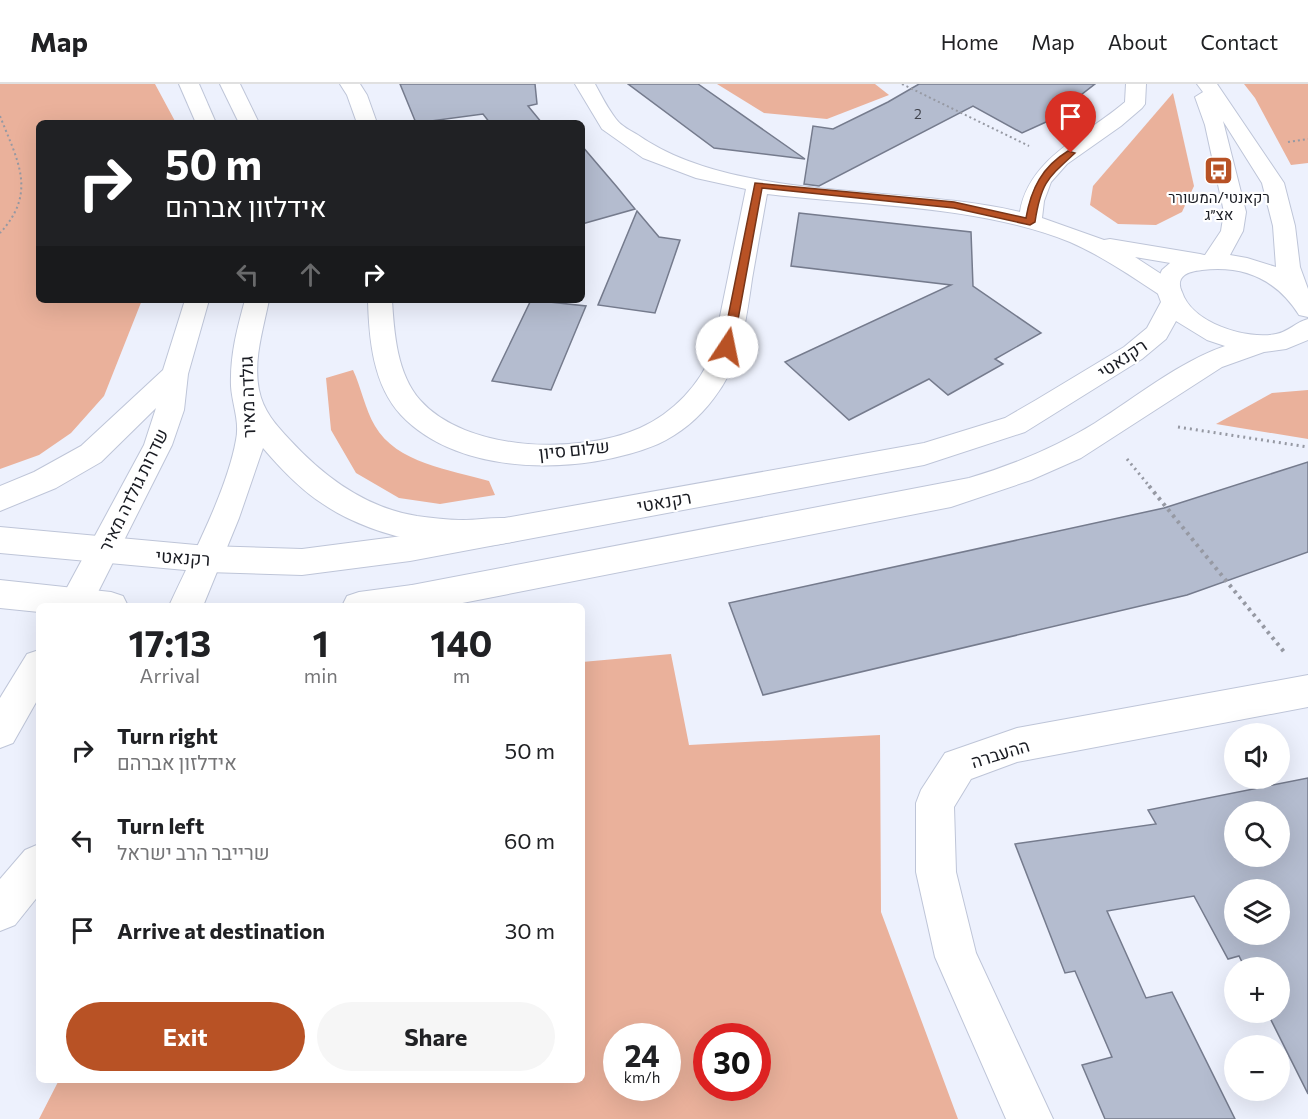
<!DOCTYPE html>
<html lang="en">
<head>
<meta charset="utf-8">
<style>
	:root { --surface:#fff; --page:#f6f6f6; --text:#202124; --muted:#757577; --line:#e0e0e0; --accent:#b85225 }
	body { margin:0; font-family:Commissioner,Heebo,sans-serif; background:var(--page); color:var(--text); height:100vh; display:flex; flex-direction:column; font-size:22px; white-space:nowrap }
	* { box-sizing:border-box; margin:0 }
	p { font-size:20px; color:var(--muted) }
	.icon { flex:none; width:33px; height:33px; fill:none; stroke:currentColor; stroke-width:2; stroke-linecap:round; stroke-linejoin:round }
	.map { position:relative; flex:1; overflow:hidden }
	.side { position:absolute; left:36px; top:519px; width:549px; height:480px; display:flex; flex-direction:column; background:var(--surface); border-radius:9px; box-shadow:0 6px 24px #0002 }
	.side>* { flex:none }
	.guide { position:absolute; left:36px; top:36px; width:549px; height:183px; border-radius:9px; box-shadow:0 6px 24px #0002; background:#202124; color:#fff; overflow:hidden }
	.controls { position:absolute; left:1224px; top:639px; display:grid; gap:12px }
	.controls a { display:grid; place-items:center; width:66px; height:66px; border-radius:50%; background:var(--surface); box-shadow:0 6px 24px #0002; font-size:30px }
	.speed { position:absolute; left:603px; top:939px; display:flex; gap:12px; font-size:30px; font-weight:700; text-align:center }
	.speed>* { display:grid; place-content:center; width:78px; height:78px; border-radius:50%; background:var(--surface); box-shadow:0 6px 24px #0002; line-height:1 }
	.speed small { font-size:15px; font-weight:400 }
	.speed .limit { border:9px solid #d22; background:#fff; color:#111 }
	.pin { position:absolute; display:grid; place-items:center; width:51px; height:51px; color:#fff; margin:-62px -26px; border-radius:50% 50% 50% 0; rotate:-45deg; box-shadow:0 0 6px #0007 }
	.pin .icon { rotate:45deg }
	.me { position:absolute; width:66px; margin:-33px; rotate:11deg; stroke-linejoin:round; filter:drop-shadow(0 0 4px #0008) }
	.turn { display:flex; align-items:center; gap:21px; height:126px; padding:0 30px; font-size:27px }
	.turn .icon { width:78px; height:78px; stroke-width:2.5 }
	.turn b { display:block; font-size:42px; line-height:51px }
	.lanes { display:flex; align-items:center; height:57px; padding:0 30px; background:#0003; justify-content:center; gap:30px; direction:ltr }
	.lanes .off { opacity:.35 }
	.eta { display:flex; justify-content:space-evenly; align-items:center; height:102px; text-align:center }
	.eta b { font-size:36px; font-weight:700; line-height:42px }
	.button { display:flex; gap:12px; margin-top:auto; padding:12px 30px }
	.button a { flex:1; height:69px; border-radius:36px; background:var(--accent); color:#fff; font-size:24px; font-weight:700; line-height:69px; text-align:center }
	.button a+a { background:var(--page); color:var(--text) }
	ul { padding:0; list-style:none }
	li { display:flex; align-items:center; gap:18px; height:90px; padding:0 30px }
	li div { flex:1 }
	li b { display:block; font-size:22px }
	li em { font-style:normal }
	header { display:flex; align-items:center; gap:36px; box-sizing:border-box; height:84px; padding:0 30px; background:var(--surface); border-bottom:2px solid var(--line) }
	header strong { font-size:28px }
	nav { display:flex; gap:33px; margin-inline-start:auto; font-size:21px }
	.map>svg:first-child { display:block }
	.green { fill:#eab19b; fill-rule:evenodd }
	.building { fill:#b4bccf; stroke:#757b8d; stroke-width:1.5; fill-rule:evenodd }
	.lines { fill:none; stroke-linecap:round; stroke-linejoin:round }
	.minor-casing { stroke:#bec5d8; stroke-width:2 }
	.tertiary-casing { stroke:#bec5d8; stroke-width:2 }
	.primary-casing { stroke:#bec5d8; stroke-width:2 }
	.path-far2 { stroke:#9699a3; stroke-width:2; stroke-dasharray:2 3; stroke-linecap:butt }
	.path-far1 { stroke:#9699a3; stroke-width:3; stroke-dasharray:2 4; stroke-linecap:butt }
	.path { stroke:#9699a3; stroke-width:4; stroke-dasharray:3 4.5; stroke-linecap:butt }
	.minor { fill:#fff; fill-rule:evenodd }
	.tertiary { fill:#fff; fill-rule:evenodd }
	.primary { fill:#fff; fill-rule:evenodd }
	.route { fill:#b85225; stroke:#783518; stroke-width:1.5 }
	.labels { text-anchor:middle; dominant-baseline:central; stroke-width:4.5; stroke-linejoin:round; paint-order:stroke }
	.far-number-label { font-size:14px; fill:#40434d }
	.far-poi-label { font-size:15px; fill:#191b22; stroke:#fff }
	.street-label { font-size:18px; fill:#191b22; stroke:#fff }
</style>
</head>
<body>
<header>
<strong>Map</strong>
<nav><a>Home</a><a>Map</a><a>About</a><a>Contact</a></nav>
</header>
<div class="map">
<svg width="1308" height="1035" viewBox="0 0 1308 1035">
	<rect width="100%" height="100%" fill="#edf1fd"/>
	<g class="green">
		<polygon points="0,0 155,0 176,39 39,39 39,216 142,216 104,312 71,349 39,371 0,385"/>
		<polygon points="717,0 875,0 889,11 827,35 764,29"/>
		<polygon points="1244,0 1308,0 1308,79 1291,81 1255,14"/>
		<polygon points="1173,9 1194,102 1182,128 1156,141 1118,140 1090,121 1093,102"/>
		<path d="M353 286C361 303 365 325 375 342 396 379 451 386 489 397L495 411 440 420 399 414 356 389 331 346 326 294Z"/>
		<polygon points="1308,306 1308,355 1216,340 1272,309"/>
		<path d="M671 570 689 661 880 651 881 828 958 1035H39L59 996H582V578ZM616 952H668V1004H616ZM758 952V1004H706V952Z"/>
	</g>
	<g class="building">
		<polygon points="400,0 535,0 537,20 528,22 542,39 490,39 483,30 416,39"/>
		<polygon points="628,0 698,0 805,75 714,64"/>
		<polygon points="919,0 1095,0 1046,38 1022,49 973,22 819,102 804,100 813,42 833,45 888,18"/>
		<polygon points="582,62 617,103 635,125 582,140"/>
		<polygon points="637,127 659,153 680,156 655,229 598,221"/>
		<polygon points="799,129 971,148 973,202 1041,249 995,275 1003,280 948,311 929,295 849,336 785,278 951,201 791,182"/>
		<polygon points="531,216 586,222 551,306 492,297"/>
		<polygon points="1308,378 1308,468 1187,511 763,611 729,519 1164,424"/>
		<path d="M1308 694V1010L1267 928H1280V884H1245L1239 872 1228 875 1194 812 1107 827 1146 914 1172 908 1235 1035H1105L1082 981 1112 973 1075 887 1065 889 1015 760 1156 740 1148 726ZM1234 728H1280V772H1234ZM1234 806H1280V850H1234Z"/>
	</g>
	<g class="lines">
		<defs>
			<g id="minor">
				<polygon points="340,0 360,0 367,11 377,39 357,39 347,11"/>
				<path d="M575 0H595C601 11 608 25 616 35 621 42 631 47 638 51 735 119 905 100 1020 128 1029 73 1087 51 1125 18L1126 0H1146L1145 20 1142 24 1121 42 1067 80 1051 98 1044 117 1042 134 1104 156 1110 155 1200 170 1208 172 1212 177 1208 182 1200 184 1135 173 1178 201 1181 206 1178 211 1169 214 1160 211C1131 192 1102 172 1070 158 978 121 866 122 767 110 762 138 757 166 752 195 746 237 741 280 714 314 700 333 680 350 658 360 584 391 460 394 401 331 373 301 369 255 368 216H392C394 249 397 290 420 316 466 368 579 371 640 344 673 329 700 301 713 267L746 105 696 94 643 74 602 45Z"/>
				<polygon points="1308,591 1308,623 1017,678 971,695 954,723 956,788 976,869 1053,1035 1006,1035 935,873 916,788 916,719 921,706 945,669 1017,644"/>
			</g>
			<g id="tertiary">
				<path d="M1197 0H1217L1284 99 1295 142 1300 183 1308 205V233L1299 231C1276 195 1244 181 1202 186 1195 187 1185 188 1181 195 1179 199 1180 204 1182 208 1192 239 1246 256 1276 250 1288 248 1296 238 1308 235V256L1286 265 1264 268 1222 283 1081 374 1031 396 951 423 447 522H342L347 512 359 508 412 501 969 394C1013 381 1056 363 1095 339 1138 312 1177 279 1225 262L1207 256 1176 237 1166 255 1142 275 1025 348 924 381 410 477 302 491 207 488 0 469V443L207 462 302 465 410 451 924 359 1005 334 1036 316 1124 263 1147 244 1161 218 1155 202 1162 186 1170 179 1205 171 1221 147 1224 128 1205 41 1195 13 1203 8ZM1223 37 1262 99 1273 142 1276 183 1247 174 1230 171 1243 147 1246 128Z"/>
				<polygon points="0,496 111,508 123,512 128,522 39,522 39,528 0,524"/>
			</g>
			<g id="primary">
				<polygon points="179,0 199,0 216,39 196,39"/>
				<polygon points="220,0 240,0 259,39 239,39"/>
				<polygon points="185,216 209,216 188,290 184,326 172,361 91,522 57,522 144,361 156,324 101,378 56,404 0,427 0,402 34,388 81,362 163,286"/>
				<path d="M245 216H269C263 246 253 276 259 306 263 327 276 341 290 356 324 393 366 424 417 432 432 434 448 436 463 436 483 436 503 431 522 437L527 446 522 455C464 474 373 454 323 420 300 405 281 385 263 364L239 434 203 522H169C191 474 227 407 236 356 240 337 232 320 231 302 230 271 237 245 245 216Z"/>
				<polygon points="412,501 424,505 428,515 425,522 376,522 381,512"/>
				<polygon points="39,566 39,613 13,659 0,664 0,614 27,570"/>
				<polygon points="39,760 39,811 15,841 0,847 0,795 25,766"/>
			</g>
		</defs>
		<use href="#minor" class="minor-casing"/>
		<use href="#tertiary" class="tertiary-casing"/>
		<use href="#primary" class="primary-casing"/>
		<g class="path-far2">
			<polyline points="902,0 1029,62"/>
			<path d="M0 32C17 76 38 108 0 149"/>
			<polyline points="1288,58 1308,55"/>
		</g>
		<g class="path-far1">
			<polyline points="1178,343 1308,363"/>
			<polyline points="1127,375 1150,403"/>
		</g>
		<polyline class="path" points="1149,402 1285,569"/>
		<use href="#minor" class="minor"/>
		<use href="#tertiary" class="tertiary"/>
		<use href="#primary" class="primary"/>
	</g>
	<path class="route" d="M1068 67 1075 69C1048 94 1041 98 1035 138L1030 141 954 124 762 104 733 263 727 266 722 263 755 99 954 118 1026 134C1031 105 1042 83 1068 67Z"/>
	<defs>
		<symbol id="bus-square" viewBox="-11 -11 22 22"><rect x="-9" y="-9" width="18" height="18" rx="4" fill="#b85225" stroke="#fff"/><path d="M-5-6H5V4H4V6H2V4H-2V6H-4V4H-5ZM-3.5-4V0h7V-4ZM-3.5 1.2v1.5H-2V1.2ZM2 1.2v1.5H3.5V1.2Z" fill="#fff"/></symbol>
	</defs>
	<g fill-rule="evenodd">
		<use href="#bus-square" x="1202" y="70" width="33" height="33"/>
	</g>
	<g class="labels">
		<g class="far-number-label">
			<text x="918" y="29">2</text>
		</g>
		<g class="far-poi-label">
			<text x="1219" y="113">רקאנטי/המשורר<tspan x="1219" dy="17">אצ״ג</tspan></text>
		</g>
		<g class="street-label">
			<text transform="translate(1122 274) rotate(-34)">רקנאטי</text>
			<text transform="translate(247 313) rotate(-92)">גולדה מאיר</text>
			<text transform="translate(574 365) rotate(-6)">שלום סיון</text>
			<text transform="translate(133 406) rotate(-64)">שדרות גולדה מאיר</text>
			<text transform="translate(664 417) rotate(-10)">רקנאטי</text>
			<text transform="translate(183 473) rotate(4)">רקנאטי</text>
			<text transform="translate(1000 669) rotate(-17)">ההעברה</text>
		</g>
	</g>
</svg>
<div class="controls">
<a><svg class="icon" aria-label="sound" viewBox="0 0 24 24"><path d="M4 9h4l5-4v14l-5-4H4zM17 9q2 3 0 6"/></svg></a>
<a><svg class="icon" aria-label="search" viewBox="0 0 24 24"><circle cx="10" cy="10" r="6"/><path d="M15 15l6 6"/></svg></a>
<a><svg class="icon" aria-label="layers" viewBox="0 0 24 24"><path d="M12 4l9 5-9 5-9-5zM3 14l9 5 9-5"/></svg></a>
<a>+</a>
<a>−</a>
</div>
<div class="speed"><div>24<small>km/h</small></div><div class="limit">30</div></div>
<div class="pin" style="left:1071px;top:69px;background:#d93025"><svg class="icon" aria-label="arrive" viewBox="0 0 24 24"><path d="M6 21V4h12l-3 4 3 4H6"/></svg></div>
<svg class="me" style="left:727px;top:263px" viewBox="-20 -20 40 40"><circle r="19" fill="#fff"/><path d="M0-13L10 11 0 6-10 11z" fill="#b85225"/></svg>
<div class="guide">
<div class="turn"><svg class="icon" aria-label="right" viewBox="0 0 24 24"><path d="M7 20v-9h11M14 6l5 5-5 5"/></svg><div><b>50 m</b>אידלזון אברהם</div></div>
<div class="lanes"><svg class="icon off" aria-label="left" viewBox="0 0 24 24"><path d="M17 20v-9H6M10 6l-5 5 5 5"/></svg><svg class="icon off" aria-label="ahead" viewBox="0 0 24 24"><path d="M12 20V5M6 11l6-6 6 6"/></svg><svg class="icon" aria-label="right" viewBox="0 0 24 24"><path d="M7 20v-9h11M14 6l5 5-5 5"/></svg></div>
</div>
<section class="side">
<div class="eta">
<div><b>17:13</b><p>Arrival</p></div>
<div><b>1</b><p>min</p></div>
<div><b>140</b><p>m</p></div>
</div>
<ul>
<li><svg class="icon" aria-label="right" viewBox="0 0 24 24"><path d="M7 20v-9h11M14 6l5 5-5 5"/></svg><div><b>Turn right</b><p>אידלזון אברהם</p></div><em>50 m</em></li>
<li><svg class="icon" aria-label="left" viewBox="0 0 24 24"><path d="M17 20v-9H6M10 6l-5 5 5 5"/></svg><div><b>Turn left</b><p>שרייבר הרב ישראל</p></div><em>60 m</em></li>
<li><svg class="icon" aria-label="arrive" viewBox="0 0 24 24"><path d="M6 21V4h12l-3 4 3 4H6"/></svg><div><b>Arrive at destination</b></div><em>30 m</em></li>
</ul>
<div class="button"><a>Exit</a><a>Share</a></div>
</section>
</div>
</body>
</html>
